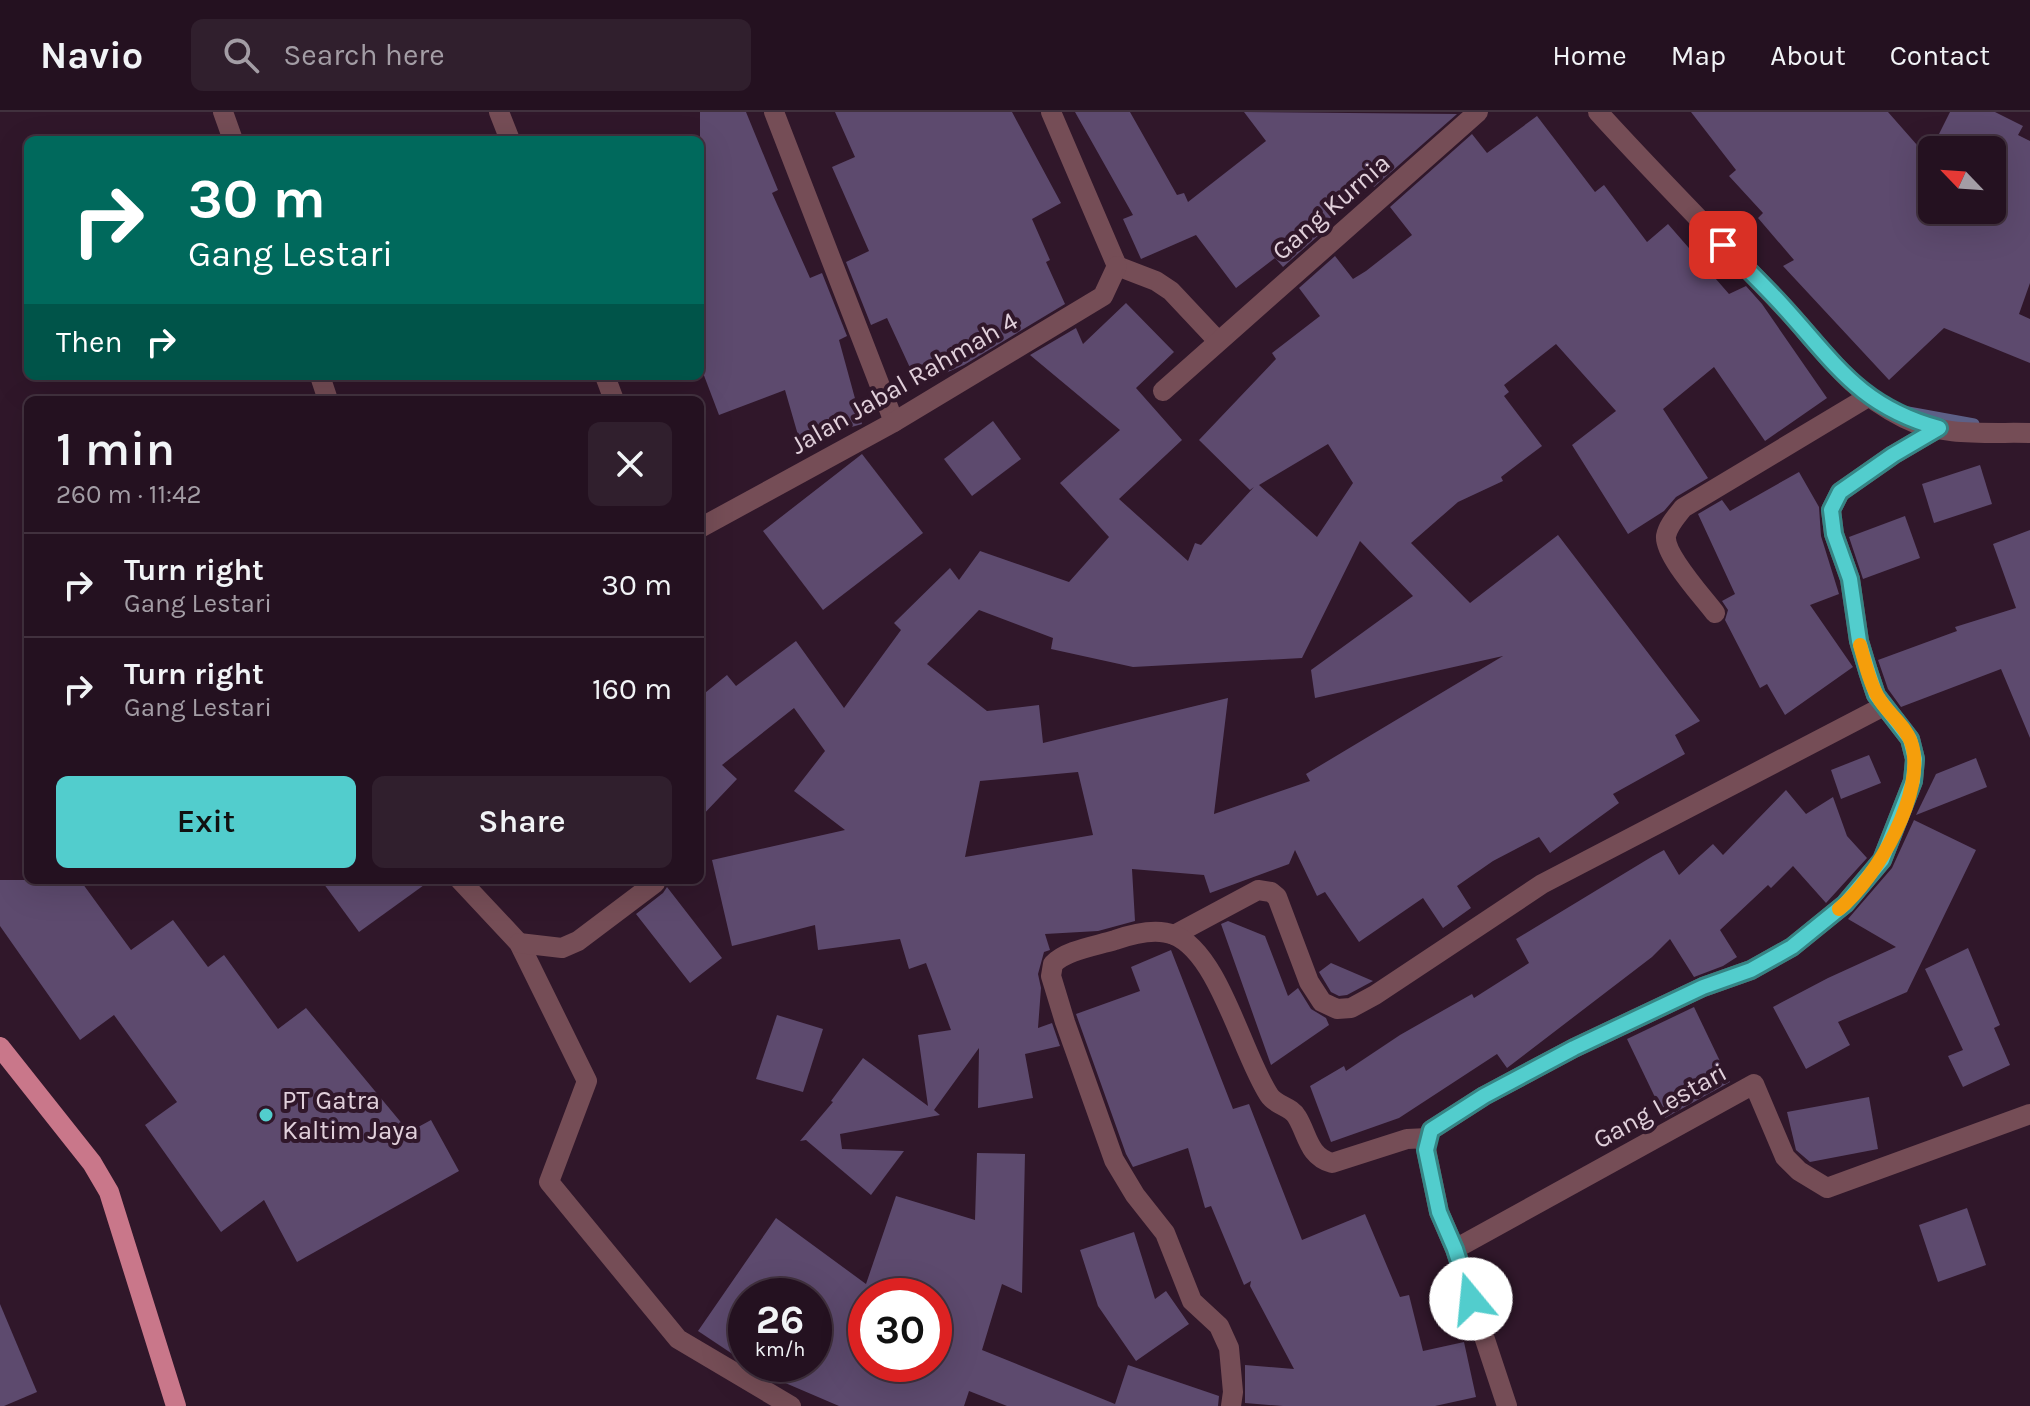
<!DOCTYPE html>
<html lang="en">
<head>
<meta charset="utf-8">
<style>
	:root { --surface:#241120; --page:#301f2d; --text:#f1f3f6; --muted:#a39da5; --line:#41313e; --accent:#52cdcd }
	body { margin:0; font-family:Karla,sans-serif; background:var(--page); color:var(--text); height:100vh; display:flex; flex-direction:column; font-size:30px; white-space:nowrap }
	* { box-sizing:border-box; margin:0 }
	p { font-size:26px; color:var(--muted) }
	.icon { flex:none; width:44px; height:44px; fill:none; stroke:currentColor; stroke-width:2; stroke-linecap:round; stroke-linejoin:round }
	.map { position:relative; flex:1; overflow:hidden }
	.panel { position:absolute; left:24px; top:284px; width:680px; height:488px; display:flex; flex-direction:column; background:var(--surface); border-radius:12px; box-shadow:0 8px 32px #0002,0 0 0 2px var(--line) }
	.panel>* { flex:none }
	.top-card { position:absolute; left:24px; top:24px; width:680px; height:244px; border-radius:12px; box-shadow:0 8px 32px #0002,0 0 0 2px var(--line); background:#00695c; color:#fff; overflow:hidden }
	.needle { width:52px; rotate:295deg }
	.controls { position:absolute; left:1918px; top:24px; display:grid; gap:16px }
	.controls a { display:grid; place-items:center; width:88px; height:88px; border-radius:12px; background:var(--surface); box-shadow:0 8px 32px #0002,0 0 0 2px var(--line); font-size:40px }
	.speed { position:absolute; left:728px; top:1166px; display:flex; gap:16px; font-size:40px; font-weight:700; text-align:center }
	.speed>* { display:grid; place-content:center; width:104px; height:104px; border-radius:50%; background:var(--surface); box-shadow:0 8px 32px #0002,0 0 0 2px var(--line); line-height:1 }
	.speed small { font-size:20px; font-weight:400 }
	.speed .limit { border:12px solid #d22; background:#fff; color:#111 }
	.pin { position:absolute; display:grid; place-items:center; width:68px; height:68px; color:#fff; margin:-34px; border-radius:16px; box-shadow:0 4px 12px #0006 }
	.me { position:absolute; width:88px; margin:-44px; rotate:343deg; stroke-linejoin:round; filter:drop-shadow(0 0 6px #0008) }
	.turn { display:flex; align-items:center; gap:28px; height:168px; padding:0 32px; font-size:36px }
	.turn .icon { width:104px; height:104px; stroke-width:2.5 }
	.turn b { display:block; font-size:56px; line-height:68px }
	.then { display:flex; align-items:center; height:76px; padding:0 32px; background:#0003; gap:16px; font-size:30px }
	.round { display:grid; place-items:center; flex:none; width:84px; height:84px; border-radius:12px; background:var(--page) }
	.summary { display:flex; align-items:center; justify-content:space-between; height:136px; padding:0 32px }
	h1 { font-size:48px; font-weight:600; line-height:60px }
	.action { display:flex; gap:16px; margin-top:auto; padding:16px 32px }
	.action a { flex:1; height:92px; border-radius:12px; background:var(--accent); color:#111; font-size:32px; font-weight:600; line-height:92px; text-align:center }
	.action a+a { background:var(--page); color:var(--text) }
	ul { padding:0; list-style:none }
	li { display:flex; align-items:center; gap:24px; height:104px; padding:0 32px; border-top:2px solid var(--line) }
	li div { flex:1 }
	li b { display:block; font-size:30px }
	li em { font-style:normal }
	header { display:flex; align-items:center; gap:48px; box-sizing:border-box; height:112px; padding:0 40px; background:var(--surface); border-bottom:2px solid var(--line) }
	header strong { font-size:38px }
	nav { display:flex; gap:44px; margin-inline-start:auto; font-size:28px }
	.search { width:560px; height:72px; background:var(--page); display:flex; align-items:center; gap:20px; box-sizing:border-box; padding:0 28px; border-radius:12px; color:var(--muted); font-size:30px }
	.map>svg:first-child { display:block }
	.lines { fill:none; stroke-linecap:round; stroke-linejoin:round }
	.stream { stroke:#5d6087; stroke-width:11 }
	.building { fill:#5d4a6e; fill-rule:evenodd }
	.minor { stroke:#754d56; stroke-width:20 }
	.major { stroke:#c9778a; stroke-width:20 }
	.route-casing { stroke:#358585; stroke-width:20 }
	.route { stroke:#52cdcd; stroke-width:14 }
	.slow { stroke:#f59e0b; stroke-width:14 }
	.poi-dot { fill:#52cdcd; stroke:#30172a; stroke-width:3 }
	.labels { text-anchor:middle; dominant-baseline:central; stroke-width:8; stroke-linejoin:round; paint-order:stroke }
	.street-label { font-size:26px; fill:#e1d0db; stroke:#30172a }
	.poi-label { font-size:26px; fill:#e1d0db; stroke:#30172a; text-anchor:start }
</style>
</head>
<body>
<header>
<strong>Navio</strong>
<div class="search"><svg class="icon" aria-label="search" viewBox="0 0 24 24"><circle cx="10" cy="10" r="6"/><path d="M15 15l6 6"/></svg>Search here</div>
<nav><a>Home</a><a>Map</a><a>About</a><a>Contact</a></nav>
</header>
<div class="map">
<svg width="2030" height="1294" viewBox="0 0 2030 1294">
	<rect width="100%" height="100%" fill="#30172a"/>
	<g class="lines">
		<polyline class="stream" points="1908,300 1974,312"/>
	</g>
	<g class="building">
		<polygon points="700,0 746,0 778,78 772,81 810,166 822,161 847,224 839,228 862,312 800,330 785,278 719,303 700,253"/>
		<polygon points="835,0 1012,0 1061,91 1032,107 1050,148 1046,150 1065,192 964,253 918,273 887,206 871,213 846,150 869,139 832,55 855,45"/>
		<polygon points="1075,0 1130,0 1177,83 1184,81 1188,90 1266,29 1244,0 1457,2 1374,75 1372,73 1315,118 1319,123 1283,155 1275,146 1236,176 1196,123 1141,147 1123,107 1133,103"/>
		<polygon points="1691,0 1888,0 1932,50 1932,98 1992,98 1992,38 1931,38 1950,0 1995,0 2023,14 2018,23 2030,29 2030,171 2019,202 2030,207 2030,251 1944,216 1889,268 1783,154 1794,148 1758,106 1763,101 1729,64 1736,58"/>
		<path d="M1537 4 1595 80 1604 73 1647 130 1668 112 1729 182 1746 174 1762 192 1827 286 1765 329 1714 255 1663 297 1708 366 1676 385 1664 399 1628 422 1572 333 1616 299 1556 232 1504 273 1509 280 1504 284 1542 334 1501 365 1503 369 1458 390 1411 431 1470 491 1558 423 1700 609 1675 623 1685 642 1613 682 1619 691 1550 741 1539 725 1493 749 1457 774 1471 796 1443 816 1423 786 1359 830 1325 780 1317 784 1295 738 1289 752 1210 781 1204 763 1132 757 1135 809 1098 819 1045 822 1050 838 1044 840 1038 862 1041 876 1038 916 1052 911 1060 934 1025 942 1033 986 978 996 979 936 934 998 940 1003 840 1022 842 1037 904 1039 871 1083 806 1028 800 1029 833 990 831 989 863 946 928 994 918 923 951 918 926 851 909 857 900 827 818 838 815 813 732 834 712 748 845 718 794 679 825 639 794 596 722 653 737 667 700 706V585L727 563 736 574 796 529 844 596 901 518 894 511 950 456 959 468 980 439 1069 470 1109 425 1060 371 1120 318 1030 243 1076 216 1083 232 1126 191 1174 240 1136 276 1182 328 1119 387 1188 449 1195 431 1201 433 1254 375 1250 378 1199 328 1276 247 1272 241 1320 204 1299 176 1335 144 1353 167 1366 159 1412 123 1390 95 1472 22 1487 41ZM1328 332 1353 371 1317 425 1259 373ZM1360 429 1413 484 1311 558 1315 586 1503 544 1306 662 1310 669 1214 702 1228 586 1043 631 1039 593 987 599 927 552 979 498 1053 526 1051 537 1133 555 1302 546ZM1078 660 1093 723 965 745 980 669Z"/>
		<polygon points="993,309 1021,347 972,384 944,347"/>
		<polygon points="862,342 923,421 823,498 763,419"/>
		<polygon points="1980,353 1992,392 1934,411 1922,372"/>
		<polygon points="1799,360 1819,395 1821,424 1839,482 1810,493 1853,555 1785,603 1767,572 1760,576 1725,508 1728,498 1722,489 1735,482 1698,402 1722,388 1730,399"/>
		<polygon points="1905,404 1920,446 1863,467 1849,425"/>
		<polygon points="2030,418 2030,626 2001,557 1901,595 1888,577 1878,548 1957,519 1955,515 2016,496 1993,432"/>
		<polygon points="1869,643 1881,671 1841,687 1831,658"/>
		<polygon points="1976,646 1987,675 1916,703 1936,662"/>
		<polygon points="1786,678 1806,702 1833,685 1847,724 1867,746 1826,791 1793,754 1771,776 1768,773 1720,818 1737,845 1723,854 1694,865 1670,827 1652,845 1507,956 1497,942 1399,1006 1331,1030 1310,974 1344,954 1346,959 1400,923 1472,882 1474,886 1529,851 1516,827 1653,744 1664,738 1679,763 1713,732 1723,743"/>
		<polygon points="1914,708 1976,738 1907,880 1838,910 1850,933 1806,957 1773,895 1828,866 1896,835 1848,807 1892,756"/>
		<polygon points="0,768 80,768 131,838 173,808 208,855 224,843 278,917 306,896 409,1020 431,1008 459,1059 297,1150 264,1088 221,1120 145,1013 177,990 114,903 80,928 0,814"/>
		<polygon points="321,768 431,768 359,820"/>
		<polygon points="667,775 722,846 690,871 636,802 663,781"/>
		<polygon points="1228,809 1265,824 1288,884 1298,876 1311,897 1326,906 1329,913 1271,953 1221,812"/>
		<polygon points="1968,836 2000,913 1994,916 2010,953 1963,975 1948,944 1963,938 1925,857"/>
		<polygon points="1171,838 1233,997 1249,992 1302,1128 1365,1102 1400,1185 1409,1183 1423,1239 1464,1230 1476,1285 1435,1294 1283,1294 1245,1291 1245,1253 1294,1257 1250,1174 1251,1169 1244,1173 1211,1094 1205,1096 1188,1036 1133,1055 1126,1042 1076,902 1140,879 1131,855"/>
		<polygon points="1331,851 1373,869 1347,883 1339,884 1331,880 1319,860"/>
		<polygon points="1694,895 1730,970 1665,1006 1627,927"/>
		<polygon points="777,903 823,917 803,980 756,967"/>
		<polygon points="1869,985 1878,1037 1810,1050 1796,1038 1787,1000"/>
		<path d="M977 1041 1025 1042 1022 1181 1002 1172 982 1238 1115 1292 1128 1253 1219 1284 1218 1294H1007L969 1279 964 1294H839L762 1261 746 1252H814V1184H746V1251L698 1219 776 1106 866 1172 896 1084 975 1108ZM866 1184H934V1252H866Z"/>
		<polygon points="1967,1096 1986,1153 1938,1170 1919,1113"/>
		<polygon points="1134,1120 1155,1187 1166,1179 1189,1212 1136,1249 1098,1194 1080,1138"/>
		<polygon points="0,1192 37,1280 4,1294 0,1294"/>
	</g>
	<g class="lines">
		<g class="minor">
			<polyline points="223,0 233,28"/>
			<polyline points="499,0 510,28"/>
			<polyline points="774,0 894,310"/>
			<polyline points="1051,0 1117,154"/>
			<path d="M1598 0C1657 65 1719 127 1779 190 1822 235 1846 277 1904 306 1941 325 1989 320 2030 321"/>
			<polyline points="1117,154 1156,169 1171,179 1218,229"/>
			<polyline points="320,264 328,288"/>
			<polyline points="605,264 614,288"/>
			<polyline points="1163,279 1478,0"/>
			<polyline points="700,416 894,310 1103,184 1117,154"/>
			<path d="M1715 501C1703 485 1664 443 1666 424 1668 413 1677 404 1683 396L1868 285"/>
			<polyline points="460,768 519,831 587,969 549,1070 678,1227 791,1294"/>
			<polyline points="1174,823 1258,778 1271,780 1277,785 1309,870 1322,890 1337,897 1351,896 1375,883 1542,772 1884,594"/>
			<polyline points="519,831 562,836 578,829 655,771"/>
			<polyline points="1455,1137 1754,972 1785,1045 1799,1059 1827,1076 2030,1002"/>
			<path d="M1231 1294 1233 1280 1229 1236 1219 1214 1192 1189 1165 1121 1135 1083 1114 1048 1065 910 1051 864 1053 852C1066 838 1096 834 1115 828 1132 822 1157 816 1174 823 1219 841 1242 942 1269 983 1276 994 1291 994 1297 1005 1308 1023 1308 1044 1332 1051L1407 1027 1428 1026"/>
			<polyline points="1507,1294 1455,1137 1439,1100 1425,1032 1431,1018 1484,984 1574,936 1703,875 1751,858 1792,835 1845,792 1882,748 1913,669 1915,647 1910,627 1876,583 1868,559 1859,529 1850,467 1834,422 1831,398 1840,380 1893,343 1939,316"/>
		</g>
		<polyline class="major" points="0,935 92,1051 109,1080 176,1294"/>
	</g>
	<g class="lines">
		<defs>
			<path id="route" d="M1471 1187 1455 1137 1439 1100 1426 1038 1431 1018 1484 984 1574 936 1703 875 1751 858 1792 835 1845 792 1882 748 1913 669 1915 647 1910 627 1876 583 1868 559 1859 529 1850 467 1834 422 1831 398 1840 380 1893 343 1939 316C1859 294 1835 251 1783 194 1764 173 1743 153 1723 133"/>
		</defs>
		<use href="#route" class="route-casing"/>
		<use href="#route" class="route"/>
		<path class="slow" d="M1839 797C1876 767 1928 678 1911 630 1905 613 1887 601 1878 585 1869 570 1865 550 1860 533"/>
	</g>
	<circle class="poi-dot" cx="266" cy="1003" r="8"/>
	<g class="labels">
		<g class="street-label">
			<text transform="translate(1331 95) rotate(-41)">Gang Kurnia</text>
			<text transform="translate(904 271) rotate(-30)">Jalan Jabal Rahmah 4</text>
			<text transform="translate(1660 994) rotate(-29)">Gang Lestari</text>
		</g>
		<g class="poi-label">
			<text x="282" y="988">PT Gatra<tspan x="282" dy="30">Kaltim Jaya</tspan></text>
		</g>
	</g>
</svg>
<div class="controls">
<a><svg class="needle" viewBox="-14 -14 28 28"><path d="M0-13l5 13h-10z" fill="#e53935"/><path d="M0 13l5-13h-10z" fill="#a39da5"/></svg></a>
</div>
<div class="speed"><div>26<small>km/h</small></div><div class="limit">30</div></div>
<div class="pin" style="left:1723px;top:133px;background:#d93025"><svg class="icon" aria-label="arrive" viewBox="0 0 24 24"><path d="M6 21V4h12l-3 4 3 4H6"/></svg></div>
<svg class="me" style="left:1471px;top:1187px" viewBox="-20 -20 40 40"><circle r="19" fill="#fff"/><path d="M0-13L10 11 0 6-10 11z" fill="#52cdcd"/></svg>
<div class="top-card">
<div class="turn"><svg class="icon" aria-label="right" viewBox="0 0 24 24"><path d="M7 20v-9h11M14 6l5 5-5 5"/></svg><div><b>30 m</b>Gang Lestari</div></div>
<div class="then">Then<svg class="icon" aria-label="right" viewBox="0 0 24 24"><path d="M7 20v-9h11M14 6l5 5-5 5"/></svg></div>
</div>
<section class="panel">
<div class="summary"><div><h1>1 min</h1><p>260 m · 11:42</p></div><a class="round"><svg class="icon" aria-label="close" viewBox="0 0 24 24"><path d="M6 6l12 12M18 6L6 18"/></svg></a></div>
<ul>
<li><svg class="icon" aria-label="right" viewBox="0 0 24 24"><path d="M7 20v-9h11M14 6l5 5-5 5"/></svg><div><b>Turn right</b><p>Gang Lestari</p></div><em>30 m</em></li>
<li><svg class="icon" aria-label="right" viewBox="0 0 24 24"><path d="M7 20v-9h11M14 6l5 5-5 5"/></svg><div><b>Turn right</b><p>Gang Lestari</p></div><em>160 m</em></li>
</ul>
<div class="action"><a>Exit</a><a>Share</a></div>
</section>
</div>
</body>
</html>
